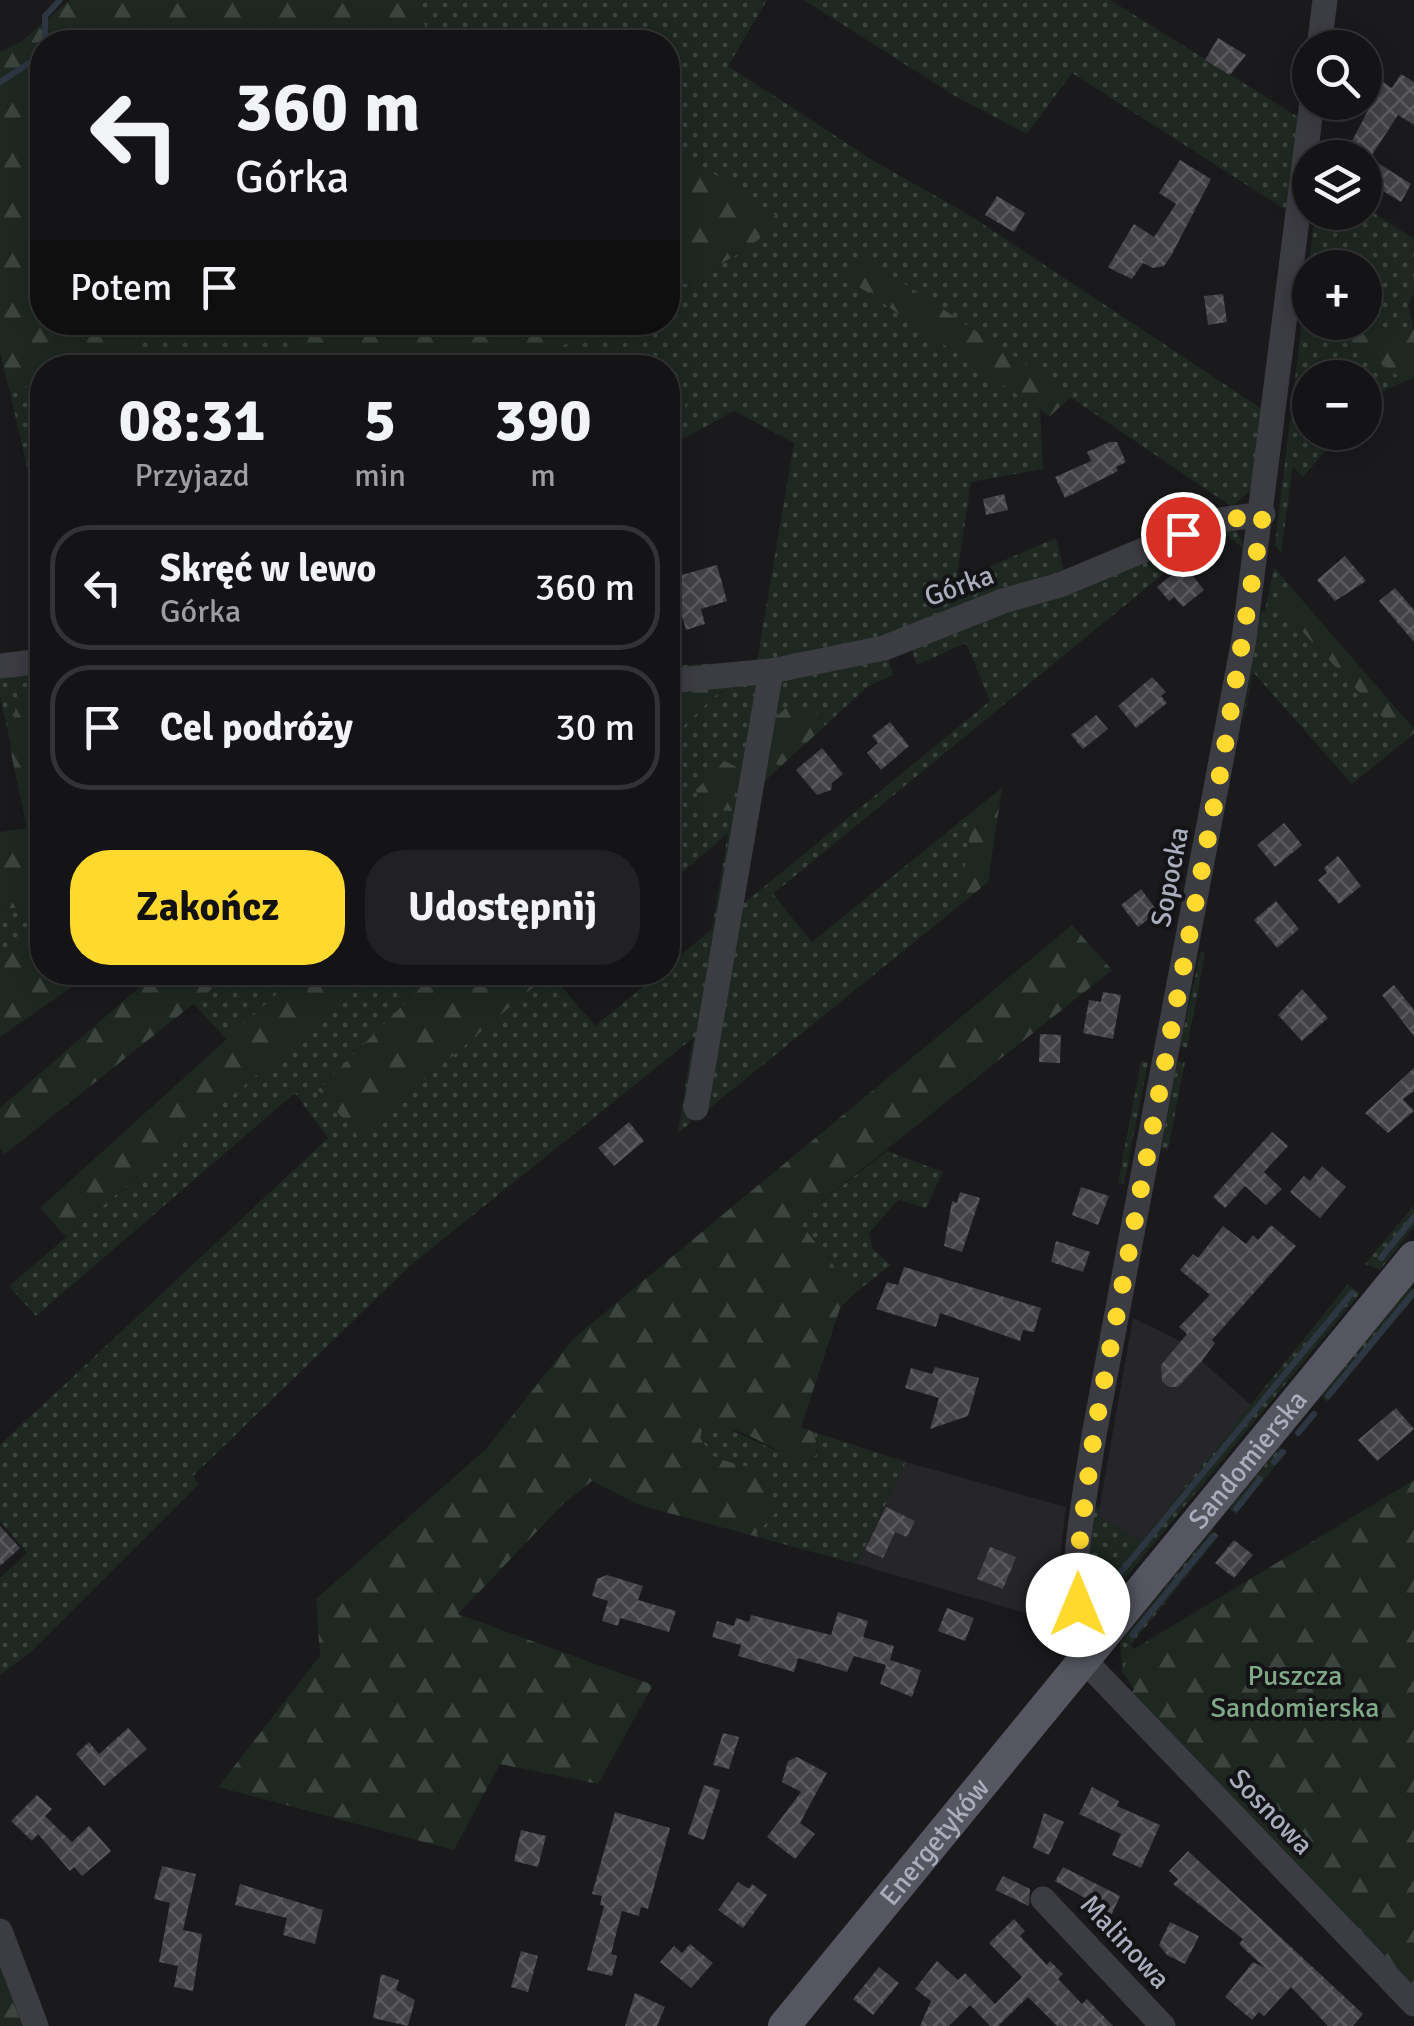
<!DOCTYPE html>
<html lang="pl">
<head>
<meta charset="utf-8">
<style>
	:root { --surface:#141315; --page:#212022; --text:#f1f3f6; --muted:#9d9ea0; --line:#333234; --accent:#ffd92e }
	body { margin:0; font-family:Signika,sans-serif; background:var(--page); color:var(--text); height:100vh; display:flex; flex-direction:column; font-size:38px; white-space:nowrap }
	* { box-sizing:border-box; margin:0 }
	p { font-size:32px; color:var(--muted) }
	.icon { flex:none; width:55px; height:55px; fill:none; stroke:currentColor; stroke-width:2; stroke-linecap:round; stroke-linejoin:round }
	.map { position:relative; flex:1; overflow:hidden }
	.drawer { position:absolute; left:30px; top:355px; width:650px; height:630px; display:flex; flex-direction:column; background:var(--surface); border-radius:40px; box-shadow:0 5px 25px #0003,0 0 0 2px var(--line) }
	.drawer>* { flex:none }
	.banner { position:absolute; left:30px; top:30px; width:650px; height:305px; border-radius:40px; box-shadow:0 5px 25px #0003,0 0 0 2px var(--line); background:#141315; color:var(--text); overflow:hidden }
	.fabs { position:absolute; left:1292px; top:30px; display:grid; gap:20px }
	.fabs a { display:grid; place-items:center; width:90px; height:90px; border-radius:50%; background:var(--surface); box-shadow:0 5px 25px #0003,0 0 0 2px var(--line); font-size:50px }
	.pin { position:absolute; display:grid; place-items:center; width:85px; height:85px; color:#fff; margin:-42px; border:5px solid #fff; border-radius:50%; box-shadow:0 2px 10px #0007 }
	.me { position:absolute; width:110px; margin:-55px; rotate:0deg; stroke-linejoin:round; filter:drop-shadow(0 0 8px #0008) }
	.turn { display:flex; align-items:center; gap:35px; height:210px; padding:0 40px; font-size:45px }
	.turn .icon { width:130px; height:130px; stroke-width:2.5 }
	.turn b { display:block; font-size:70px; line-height:85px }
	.then { display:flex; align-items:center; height:95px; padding:0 40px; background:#0003; gap:20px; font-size:38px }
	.eta { display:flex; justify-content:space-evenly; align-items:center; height:170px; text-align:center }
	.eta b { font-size:60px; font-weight:800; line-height:70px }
	.button { display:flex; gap:20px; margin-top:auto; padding:20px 40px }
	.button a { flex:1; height:115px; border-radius:40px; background:var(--accent); color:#111; font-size:40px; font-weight:800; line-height:115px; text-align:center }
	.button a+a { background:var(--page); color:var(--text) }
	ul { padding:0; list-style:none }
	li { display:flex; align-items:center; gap:30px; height:125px; margin:0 20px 15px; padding:0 20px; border:5px solid var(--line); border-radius:40px }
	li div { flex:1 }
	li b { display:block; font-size:38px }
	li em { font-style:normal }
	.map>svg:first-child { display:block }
	.built { fill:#262529 }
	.green { fill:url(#green-dots) }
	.forest { fill:url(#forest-firs) }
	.wetland { fill:url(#wetland-marsh) }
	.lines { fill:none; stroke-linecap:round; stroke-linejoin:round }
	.stream { stroke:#2d3641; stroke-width:6 }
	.building { fill:url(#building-cross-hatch) }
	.minor { stroke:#3c3c43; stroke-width:25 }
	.major { stroke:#555660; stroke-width:32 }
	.route { stroke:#ffd92e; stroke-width:18; stroke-dasharray:0 32.4 }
	.labels { text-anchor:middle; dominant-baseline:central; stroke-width:8; stroke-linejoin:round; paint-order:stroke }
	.street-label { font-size:28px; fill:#aaadbc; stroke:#141417 }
	.park-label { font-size:28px; fill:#80a989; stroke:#141417 }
</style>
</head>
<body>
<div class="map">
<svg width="1414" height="2026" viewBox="0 0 1414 2026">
	<defs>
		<pattern id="green-dots" width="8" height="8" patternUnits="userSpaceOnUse" patternTransform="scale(2.5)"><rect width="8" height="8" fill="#1e2821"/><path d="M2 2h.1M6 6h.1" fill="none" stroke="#3c443f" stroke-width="1.8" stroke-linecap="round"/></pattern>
		<pattern id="forest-firs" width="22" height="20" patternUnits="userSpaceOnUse" patternTransform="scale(2.5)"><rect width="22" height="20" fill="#1e2821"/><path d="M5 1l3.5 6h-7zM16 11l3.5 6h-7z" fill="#3c443f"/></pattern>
		<pattern id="wetland-marsh" width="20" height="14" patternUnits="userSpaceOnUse" patternTransform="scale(2.5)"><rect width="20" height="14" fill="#1e2821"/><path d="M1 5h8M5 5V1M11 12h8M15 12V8" fill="none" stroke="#3c443f"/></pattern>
		<pattern id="building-cross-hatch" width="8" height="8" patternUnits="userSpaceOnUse" patternTransform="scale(2.5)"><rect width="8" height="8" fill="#414146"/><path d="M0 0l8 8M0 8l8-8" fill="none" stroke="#5a5a5f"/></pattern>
	</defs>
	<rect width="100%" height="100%" fill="#1a191c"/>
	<g class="built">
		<polygon points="1133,1318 1178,1340 1251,1405 1141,1541 1098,1516"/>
		<polygon points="906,1462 1066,1507 1052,1621 857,1564"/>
	</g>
	<g class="green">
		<path d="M418 0H767L728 66 874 161 966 213 1265 411 1252 489 1232 507 867 259 843 276 1040 410 1043 469 971 482 956 581 1056 538 1065 576 870 646 814 658 783 655 739 670 668 676V666L757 661 794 443 734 411 668 447V421L684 415C689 382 661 352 629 345L615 356 614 367H528L582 334 587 323 668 322V279L688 284 751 246 780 219 668 143V42H429Z"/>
		<polygon points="804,0 1110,0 1298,117 1286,210 1072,73 1027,134 955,96"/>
		<polygon points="1365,207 1414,239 1414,292 1408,304 1414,330 1403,335 1365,320 1365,268 1310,268 1310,322 1321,323 1406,381 1365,399 1365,378 1310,378 1310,432 1352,433 1326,450 1303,477 1293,467 1281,553 1275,545 1315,213 1365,212"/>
		<polygon points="158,322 287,323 291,346 304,367 98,368 113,350 131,351"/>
		<polygon points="42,379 42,532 10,393"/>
		<polygon points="1217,526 1236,530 1245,549 1218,529 773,894 812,942 973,811 960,905 700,1116 743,904 990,701 966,643 917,665 909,642"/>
		<polygon points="1274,567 1289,585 1282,610 1405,741 1352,784 1253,672 1241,732 1261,612 1265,611"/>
		<polygon points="886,650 893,675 867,687 825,726 815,712 776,764 782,765 762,784 778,679"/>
		<polygon points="42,664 42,685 18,689 11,745 0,696 0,669"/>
		<polygon points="760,679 690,1123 678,1133 693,1038 411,1265 193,1476 199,1484 31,1652 0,1675 0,1578 27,1553 0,1521 0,1445 328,1138 295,1093 36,1316 9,1286 376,973 435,973 319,1090 358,1136 550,973 570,973 559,983 595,1026 660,973 668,972 668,966 712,929 728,833 668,885 668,868 676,860 668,858 668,740 729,683"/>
		<polygon points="42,906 42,926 0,957 0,909"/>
		<polygon points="1201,950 1205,954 1187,1048 1180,1046"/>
		<polygon points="232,973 300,973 227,1040 193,1003"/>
		<polygon points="1141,1061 1148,1062 1124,1184 1118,1183"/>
		<polygon points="1177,1062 1185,1062 1168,1150 1161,1148"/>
		<polygon points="887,1151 943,1172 926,1208 898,1200 869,1233 873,1249 891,1265 855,1293 798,1220"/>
		<polygon points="1414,1205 1414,1227 1380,1270 1365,1264"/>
		<path d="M1348 1284 1360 1293 1114 1592 1103 1593C1079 1570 1090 1539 1094 1509L1099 1506 1098 1516 1141 1541Z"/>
		<polygon points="1411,1285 1414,1298 1327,1402 1321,1396"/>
		<path d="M710 1426 724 1427 797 1460 817 1445 814 1432 906 1462 857 1564 754 1536 777 1511C760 1458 755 1473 712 1456L700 1438 702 1430Z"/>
		<polygon points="1280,1447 1287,1452 1236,1514 1229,1509"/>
		<polygon points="1212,1530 1219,1536 1131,1645 1134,1649 1122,1671 1120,1643"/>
	</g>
	<g class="forest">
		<polygon points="70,0 418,0 429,42 42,42 42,322 158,323 131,351 113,350 98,367 42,368 42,379 10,393 0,352 0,52 22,41"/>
		<polygon points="668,143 781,219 751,246 687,284 668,279"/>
		<polygon points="867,259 1073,395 1050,416 1040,410 843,276"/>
		<polygon points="1365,320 1402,335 1414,330 1414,378 1406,381 1321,323"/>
		<polygon points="287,323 287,322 587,323 582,334 528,367 304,367 291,346"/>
		<polygon points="629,345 645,348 664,367 614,367 615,356"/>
		<path d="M668 371C684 386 688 392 684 415L668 421Z"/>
		<polygon points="1289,585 1414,729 1414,733 1405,741 1281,609"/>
		<polygon points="729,683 668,740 668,687"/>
		<polygon points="42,685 42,906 0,909 0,832 27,828 10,748 18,689"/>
		<polygon points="789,705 815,712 825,726 782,765 777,765 771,751 773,720"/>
		<polygon points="724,761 739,768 732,811 702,809 696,790"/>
		<polygon points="1002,788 988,882 960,905 973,811"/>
		<path d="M1072 925 1112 970 798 1220 855 1293 840 1308 801 1427 814 1432 818 1453 809 1462 797 1461C773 1450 727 1416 702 1430L700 1438 712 1456C757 1474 759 1456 777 1511L754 1536 639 1505 592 1481 563 1504 458 1614 653 1685 598 1784 500 1764 454 1850 218 1787 320 1656 316 1599 486 1449 573 1339Z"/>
		<polygon points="42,926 42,972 92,973 0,1037 0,957"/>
		<polygon points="156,973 232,973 5,1154 0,1149 0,1108"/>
		<polygon points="300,973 376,973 66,1237 40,1208"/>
		<polygon points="435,973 550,973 358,1136 318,1090"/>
		<polygon points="1414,1480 1414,1986 1130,1695 1134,1689 1122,1671 1134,1649"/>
		<polygon points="0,1963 22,2026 0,2026"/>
	</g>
	<polygon class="wetland" points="232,352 271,357 275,367 171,367"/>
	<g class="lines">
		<g class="stream">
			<polyline points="45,42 45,16 60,0"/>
			<polyline points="0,82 42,55"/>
			<polyline points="1381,1258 1414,1217"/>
			<polyline points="1328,1396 1414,1292"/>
			<polyline points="1298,1433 1314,1414"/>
			<polyline points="1274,1462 1283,1452"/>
			<polyline points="1236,1509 1260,1479"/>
			<polyline points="1111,1584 1352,1293"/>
			<polyline points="1132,1635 1213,1537"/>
		</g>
	</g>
	<g class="building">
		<polygon points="1218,38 1246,55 1230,75 1205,60"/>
		<polygon points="1401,74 1414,82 1414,125 1398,115 1370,158 1411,184 1401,202 1365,180 1365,158 1343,158 1383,82 1392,88"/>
		<polygon points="1180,160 1211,179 1171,256 1164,266 1153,268 1143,263 1132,279 1117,272 1108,267 1134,224 1154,237 1176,204 1159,193"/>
		<polygon points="997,196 1025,213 1014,232 985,215"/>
		<polygon points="1223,294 1227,322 1208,325 1204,296"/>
		<polygon points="1109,442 1117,442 1126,462 1116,467 1118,471 1065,498 1055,477 1091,461 1087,452"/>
		<polygon points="1004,494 1008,510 986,515 983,499"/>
		<polygon points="1345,556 1366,581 1335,601 1317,580"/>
		<polygon points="717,565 727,601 701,609 705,624 686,630 671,578"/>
		<polygon points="1184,565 1204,590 1183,607 1174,597 1169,601 1157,587"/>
		<polygon points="1395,588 1414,610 1414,642 1379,601"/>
		<polygon points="1152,677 1166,692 1161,696 1167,703 1136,728 1118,706"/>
		<polygon points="1096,715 1108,729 1083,749 1071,735"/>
		<polygon points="890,722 909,746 881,770 867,753 878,743 872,736"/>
		<polygon points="822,748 843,774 832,783 831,790 817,795 796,770"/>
		<polygon points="1284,823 1302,845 1275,867 1257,845"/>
		<polygon points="1338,856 1361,886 1339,904 1318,880 1327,873 1324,868"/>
		<polygon points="1141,889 1158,912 1138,927 1121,905"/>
		<polygon points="1276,901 1299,929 1277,948 1254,920"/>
		<polygon points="1394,985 1414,1010 1414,1036 1382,995"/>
		<polygon points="1302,989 1328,1018 1302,1041 1278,1015"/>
		<polygon points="1103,992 1121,995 1113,1039 1083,1033 1089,1000 1101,1002"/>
		<polygon points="1040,1034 1061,1035 1060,1063 1039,1062"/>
		<polygon points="1414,1068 1414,1091 1403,1099 1414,1111 1388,1133 1365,1113"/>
		<polygon points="629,1122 644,1141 614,1166 598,1148"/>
		<polygon points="1272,1132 1288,1146 1264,1172 1282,1189 1266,1205 1245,1186 1225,1208 1213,1197"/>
		<polygon points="1322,1166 1346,1187 1320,1218 1290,1192 1304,1176 1310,1181"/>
		<polygon points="1081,1187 1109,1196 1098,1225 1072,1215"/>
		<polygon points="960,1192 980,1198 962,1252 944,1246 952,1201 957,1203"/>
		<polygon points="1271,1225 1296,1246 1212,1340 1215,1343 1201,1362 1178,1387 1169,1387 1162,1381 1161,1365 1187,1334 1179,1327 1210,1295 1180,1270 1193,1254 1198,1258 1223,1226 1246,1244 1253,1235 1258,1240"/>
		<polygon points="1056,1241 1090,1252 1083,1272 1051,1262"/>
		<polygon points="904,1267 1041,1308 1034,1332 1023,1330 1020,1341 940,1313 936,1327 876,1309 887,1282 898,1285"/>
		<polygon points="935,1367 979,1378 968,1416 930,1429 939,1398 905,1388 911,1368 932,1374"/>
		<polygon points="1396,1408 1414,1429 1377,1461 1358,1440"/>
		<polygon points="886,1507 915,1521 907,1537 895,1532 883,1558 865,1550"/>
		<polygon points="0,1526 20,1548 0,1566"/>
		<polygon points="1234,1540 1253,1555 1234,1578 1215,1563"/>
		<polygon points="990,1547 1016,1557 1003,1589 977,1579"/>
		<polygon points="607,1575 643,1586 638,1600 676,1611 669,1632 620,1618 618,1626 602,1621 608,1601 592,1596 597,1579"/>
		<polygon points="947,1608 974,1618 965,1641 938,1631"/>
		<polygon points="838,1612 868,1621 863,1637 894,1646 890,1660 921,1670 912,1697 880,1684 886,1665 854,1656 847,1672 798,1658 794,1672 738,1656 741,1645 712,1637 717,1621 734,1626 736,1618 749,1622 751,1615 831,1635"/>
		<polygon points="128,1728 147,1749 104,1786 76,1754 89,1742 99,1754"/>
		<polygon points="723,1733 739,1737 729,1769 713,1765"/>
		<polygon points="797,1757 827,1773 800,1823 815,1834 795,1859 767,1837 801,1792 782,1782 788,1761"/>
		<polygon points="704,1785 720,1790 704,1840 688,1834"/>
		<polygon points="1092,1787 1119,1801 1117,1806 1160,1825 1141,1868 1112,1855 1121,1834 1079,1814"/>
		<polygon points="37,1795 52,1809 45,1816 72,1842 89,1826 111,1851 82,1876 74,1867 70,1871 38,1834 32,1841 11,1821"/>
		<polygon points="615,1812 670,1828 648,1909 641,1907 639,1916 622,1911 611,1954 617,1956 612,1976 587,1970 604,1906 600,1905 602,1896 592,1894"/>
		<polygon points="1044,1813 1064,1822 1049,1855 1033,1848"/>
		<polygon points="521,1830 546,1836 538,1867 514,1861"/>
		<polygon points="1188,1851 1363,2014 1353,2026 1328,2026 1291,1987 1264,2016 1259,2012 1252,2020 1225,1997 1253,1962 1265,1968 1239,1944 1243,1939 1173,1884 1178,1879 1169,1871"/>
		<polygon points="162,1866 196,1874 183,1930 202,1934 193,1991 174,1987 178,1966 159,1962 170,1903 154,1899"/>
		<polygon points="1063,1867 1120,1896 1110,1918 1089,1909 1092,1902 1055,1881"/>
		<polygon points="1003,1876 1030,1889 1029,1906 995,1890"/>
		<polygon points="738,1882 749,1889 752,1884 767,1895 743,1928 718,1910"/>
		<polygon points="240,1884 323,1910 315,1944 283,1935 287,1918 235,1905"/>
		<polygon points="1014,1919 1025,1931 1020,1936 1047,1965 1050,1961 1063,1974 1058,1979 1082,2004 1087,1999 1113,2026 1057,2026 1028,1997 998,2026 990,2026 970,2005 949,2026 920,2026 931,2001 915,1989 937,1961 958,1980 965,1973 995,2004 1022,1977 989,1943"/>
		<polygon points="1170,1922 1199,1936 1185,1964 1167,1955 1159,1945"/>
		<polygon points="690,1944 713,1963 691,1988 660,1962 674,1946 682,1953"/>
		<polygon points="521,1951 538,1956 528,1992 511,1987"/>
		<polygon points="879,1967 899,1983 873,2015 853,1999"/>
		<polygon points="381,1974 399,1980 396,1990 415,2000 408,2026 373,2018"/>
		<polygon points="635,1993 665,2007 657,2026 625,2026"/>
	</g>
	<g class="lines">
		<g class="minor">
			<polyline points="1319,48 1325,0"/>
			<path d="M1312 102 1244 639 1094 1435C1084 1502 1064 1594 1084 1660L1414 2004"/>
			<polyline points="0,666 42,661"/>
			<polyline points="668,681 771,671 884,648 1003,601 1060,585 1213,521 1263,514"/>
			<polyline points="696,1108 771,671"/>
			<polyline points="1043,1899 1163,2026"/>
			<polyline points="0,1931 36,2026"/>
		</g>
		<path class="major" id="s1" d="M784 2026 1414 1257"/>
	</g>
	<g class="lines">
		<polyline class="route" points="1078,1605 1080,1538 1094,1434 1222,764 1263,514 1214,522 1183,534"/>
	</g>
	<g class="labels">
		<g class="street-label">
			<text transform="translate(959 586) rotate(-20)">Górka</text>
			<text transform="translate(1170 877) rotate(-79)">Sopocka</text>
			<text stroke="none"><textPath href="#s1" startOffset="732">Sandomierska</textPath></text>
			<text transform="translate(1271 1812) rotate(46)">Sosnowa</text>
			<text stroke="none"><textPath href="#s1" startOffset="238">Energetyków</textPath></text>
			<text transform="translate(1125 1942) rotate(47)">Malinowa</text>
		</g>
		<g class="park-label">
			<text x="1295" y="1676">Puszcza<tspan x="1295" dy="32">Sandomierska</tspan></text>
		</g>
	</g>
</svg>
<div class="fabs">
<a><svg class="icon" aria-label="search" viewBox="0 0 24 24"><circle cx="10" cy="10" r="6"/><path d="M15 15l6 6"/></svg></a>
<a><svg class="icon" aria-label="layers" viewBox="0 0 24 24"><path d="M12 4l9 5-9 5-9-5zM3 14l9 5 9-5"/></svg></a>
<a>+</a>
<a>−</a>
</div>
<div class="pin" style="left:1183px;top:534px;background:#d93025"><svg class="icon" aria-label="arrive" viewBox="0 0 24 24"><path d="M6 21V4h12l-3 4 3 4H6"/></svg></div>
<svg class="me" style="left:1078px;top:1605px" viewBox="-20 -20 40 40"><circle r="19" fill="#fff"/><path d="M0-13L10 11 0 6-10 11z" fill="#ffd92e"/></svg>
<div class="banner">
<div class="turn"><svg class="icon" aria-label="left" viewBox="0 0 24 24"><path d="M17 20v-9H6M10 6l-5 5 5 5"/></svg><div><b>360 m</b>Górka</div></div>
<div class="then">Potem<svg class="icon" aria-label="arrive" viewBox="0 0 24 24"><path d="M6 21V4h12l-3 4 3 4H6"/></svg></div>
</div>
<section class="drawer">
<div class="eta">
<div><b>08:31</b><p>Przyjazd</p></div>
<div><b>5</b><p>min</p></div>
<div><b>390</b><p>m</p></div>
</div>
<ul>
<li><svg class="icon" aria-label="left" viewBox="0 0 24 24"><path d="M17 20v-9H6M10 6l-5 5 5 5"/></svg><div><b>Skręć w lewo</b><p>Górka</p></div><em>360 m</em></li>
<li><svg class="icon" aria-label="arrive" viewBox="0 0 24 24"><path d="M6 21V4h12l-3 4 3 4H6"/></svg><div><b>Cel podróży</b></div><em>30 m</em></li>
</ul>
<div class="button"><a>Zakończ</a><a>Udostępnij</a></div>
</section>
</div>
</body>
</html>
